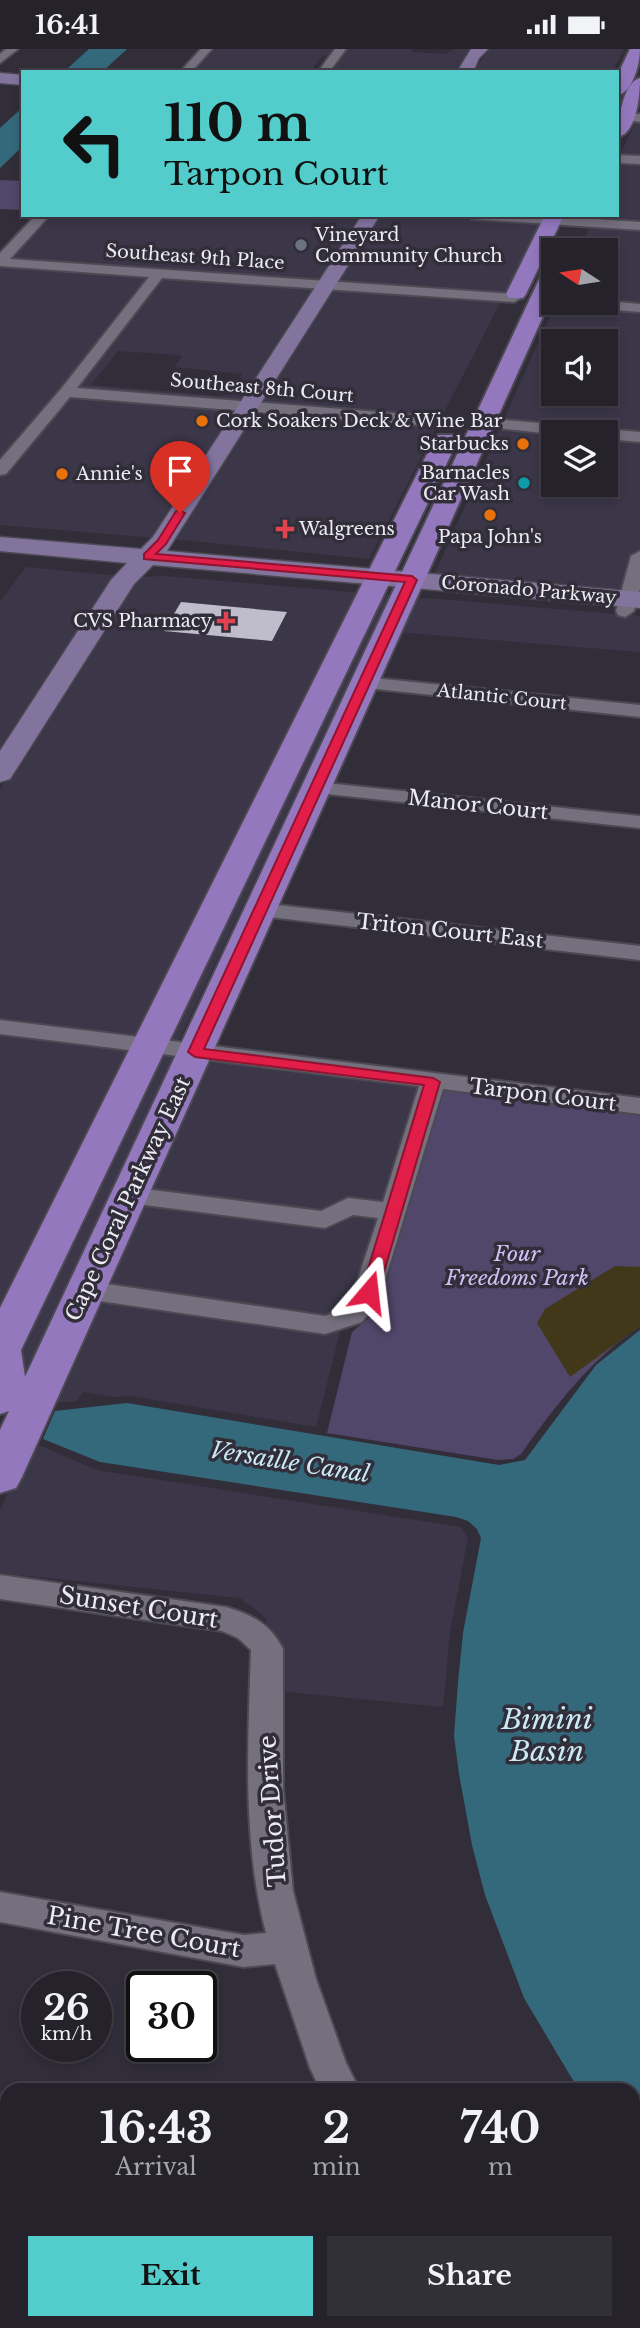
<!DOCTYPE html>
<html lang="en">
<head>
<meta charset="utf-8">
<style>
	:root { --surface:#25222c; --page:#312f38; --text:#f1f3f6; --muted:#a3a4a9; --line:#423f48; --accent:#52cdcc }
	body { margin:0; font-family:"Libre Baskerville",serif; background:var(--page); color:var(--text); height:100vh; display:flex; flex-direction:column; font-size:26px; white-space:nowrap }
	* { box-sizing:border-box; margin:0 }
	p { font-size:23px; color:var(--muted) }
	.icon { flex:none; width:38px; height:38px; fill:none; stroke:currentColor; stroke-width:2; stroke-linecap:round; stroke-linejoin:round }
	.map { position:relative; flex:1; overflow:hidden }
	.sheet { position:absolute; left:0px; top:2034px; width:640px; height:247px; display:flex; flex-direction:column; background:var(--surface); border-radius:21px 21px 0 0; box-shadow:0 4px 10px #0003,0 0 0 2px var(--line) }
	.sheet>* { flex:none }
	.guide { position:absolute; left:21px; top:21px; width:598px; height:147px; border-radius:0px; box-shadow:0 4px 10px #0003,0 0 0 2px var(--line); background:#52cdcc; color:#111; overflow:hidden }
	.needle { width:46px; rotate:282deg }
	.controls { position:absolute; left:541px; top:189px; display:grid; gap:14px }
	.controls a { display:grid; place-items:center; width:77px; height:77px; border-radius:0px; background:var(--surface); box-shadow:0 4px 10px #0003,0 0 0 2px var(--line); font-size:35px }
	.speed { position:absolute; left:21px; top:1922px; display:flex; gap:14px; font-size:35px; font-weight:700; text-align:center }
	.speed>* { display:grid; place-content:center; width:91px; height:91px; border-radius:50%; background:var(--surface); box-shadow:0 4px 10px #0003,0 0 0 2px var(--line); line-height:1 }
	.speed small { font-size:18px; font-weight:400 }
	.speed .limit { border:4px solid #111; border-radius:10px; background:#fff; color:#111 }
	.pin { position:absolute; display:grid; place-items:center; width:60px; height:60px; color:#fff; margin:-72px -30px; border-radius:50% 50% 50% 0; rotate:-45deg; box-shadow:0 0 7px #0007 }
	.pin .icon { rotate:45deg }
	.me { position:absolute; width:77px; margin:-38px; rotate:17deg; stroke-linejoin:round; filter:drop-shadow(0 0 5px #0008) }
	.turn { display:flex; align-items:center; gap:24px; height:147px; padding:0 28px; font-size:32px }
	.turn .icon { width:91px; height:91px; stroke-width:2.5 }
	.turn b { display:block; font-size:49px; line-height:60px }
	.eta { display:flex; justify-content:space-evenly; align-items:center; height:119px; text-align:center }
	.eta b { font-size:42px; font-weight:700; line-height:49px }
	.cta { display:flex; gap:14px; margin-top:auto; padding:14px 28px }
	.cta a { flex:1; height:80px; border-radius:0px; background:var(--accent); color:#111; font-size:28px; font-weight:700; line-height:80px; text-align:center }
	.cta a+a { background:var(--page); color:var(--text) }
	.status { display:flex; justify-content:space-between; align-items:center; height:49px; padding:0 35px; background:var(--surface); direction:ltr }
	.status svg { height:19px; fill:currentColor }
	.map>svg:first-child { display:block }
	.built { fill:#3b3749; fill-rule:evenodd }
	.green { fill:#51476a }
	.sand { fill:#403818 }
	.water { fill:#34697b }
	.building { fill:#bfbccb }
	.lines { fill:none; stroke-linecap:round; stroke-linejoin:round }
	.street-casing { stroke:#4c4953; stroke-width:4 }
	.secondary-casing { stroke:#4c4953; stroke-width:3 }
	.primary-casing { stroke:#4c4953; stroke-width:4 }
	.street { fill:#74707e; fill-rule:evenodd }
	.secondary { fill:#83749e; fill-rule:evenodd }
	.primary { fill:#9378be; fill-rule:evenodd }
	.route { fill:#e11d48; stroke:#92132f; stroke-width:2 }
	.worship-dot { fill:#6b7280; stroke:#312e3a; stroke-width:2.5 }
	.food-dot { fill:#e8710a; stroke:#312e3a; stroke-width:2.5 }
	.culture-dot { fill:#0f9aa8; stroke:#312e3a; stroke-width:2.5 }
	.health-dot { fill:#e0444e; stroke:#312e3a; stroke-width:2.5 }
	.labels { text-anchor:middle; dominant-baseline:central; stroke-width:7; stroke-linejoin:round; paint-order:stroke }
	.far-poi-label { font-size:18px; fill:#eceaf2; stroke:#312e3a; text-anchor:start }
	.far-street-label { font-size:18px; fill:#eceaf2; stroke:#312e3a }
	.street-label { font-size:21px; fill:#eceaf2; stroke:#312e3a }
	.park-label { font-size:21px; font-style:italic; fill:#cfc1f6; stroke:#312e3a }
	.water-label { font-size:23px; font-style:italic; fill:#caeaf6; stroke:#312e3a }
	.near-street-label { font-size:24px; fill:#eceaf2; stroke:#312e3a }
	.near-water-label { font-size:28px; font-style:italic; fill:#caeaf6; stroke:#312e3a }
</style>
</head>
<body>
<div class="status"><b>16:41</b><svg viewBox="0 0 49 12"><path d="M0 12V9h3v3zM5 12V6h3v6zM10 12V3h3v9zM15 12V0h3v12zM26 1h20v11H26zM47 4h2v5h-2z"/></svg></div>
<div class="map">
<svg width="640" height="2279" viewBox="0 0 640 2279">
	<rect width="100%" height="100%" fill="#312e3a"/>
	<g class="built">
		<polygon points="209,0 413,0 412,3 445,5 454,0 474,0 466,7 459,23 323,23 333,7 326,6 322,7 310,23 187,23"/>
		<polygon points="486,0 624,0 613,21 615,23 470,23 482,11"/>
		<path d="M640 65V547L433 529 556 254H606V201H580L595 166H618V109ZM553 292H606V345H553ZM553 383H606V436H553Z"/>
		<path d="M46 166H364L156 489 0 476V212ZM118 302 179 306 182 308 174 318 242 325 230 344 220 347 91 336Z"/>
		<polygon points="377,166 545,166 369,510 172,490"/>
		<polygon points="26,518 119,527 0,709 0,553"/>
		<polygon points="164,527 364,544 0,1273 0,740 95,594 132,532 140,528"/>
		<polygon points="381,545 395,546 379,582 373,581 178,993 187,995 0,1385 14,1350 14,1301"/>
		<polygon points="413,548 640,567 640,603 397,583"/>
		<polygon points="209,997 434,1026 340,1282 316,1378 130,1347 113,1348 83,1343 77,1352 54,1354"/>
		<polygon points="31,1393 97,1421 460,1478 468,1489 450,1583 443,1658 267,1641 266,1569 240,1549 0,1524 0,1461"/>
	</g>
	<g class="green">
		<polygon points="0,131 23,132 23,161 0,160"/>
		<path d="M445 1039 640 1063V1277C590 1311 556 1356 521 1405L513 1410 498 1411 327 1384 352 1283 376 1263Z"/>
	</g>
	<polygon class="sand" points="615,1217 640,1218 640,1277 570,1328 537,1274 545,1260"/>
	<g class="water">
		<polygon points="89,0 127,0 102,23 68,23 68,19"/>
		<polygon points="23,58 23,97 0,119 0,79"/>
		<polygon points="640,1281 640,2131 634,2121 634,2040 579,2040 571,2028 524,1949 485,1846 472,1796 459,1725 454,1687 458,1633 463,1584 481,1489 477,1480 468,1472 456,1468 100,1413 43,1390 55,1362 127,1354 499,1416 525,1411 596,1316"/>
	</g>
	<polygon class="building" points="181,553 287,563 272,592 164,582"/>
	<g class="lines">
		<defs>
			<g id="street">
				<polygon points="6,0 18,0 0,14 0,5"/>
				<polygon points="201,0 212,0 191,23 180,23"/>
				<polygon points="335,0 346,0 329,23 318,23"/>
				<polygon points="625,64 640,65 640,73 621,70 619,68"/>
				<polygon points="618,106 640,107 640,115 618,114"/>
				<polygon points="36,166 50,166 10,210 514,245 521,249 514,253 162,229 77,339 455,369 463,374 455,379 70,348 6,425 0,426 0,411 61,340 149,228 0,217 0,204"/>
				<polygon points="466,166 536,166 640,173 640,181 472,170"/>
				<polygon points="606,252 640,255 640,263 574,258 567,254"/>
				<polygon points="483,369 585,378 593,383 553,385 477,377 475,374"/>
				<polygon points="606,380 640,383 640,393 606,390 606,383 599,383"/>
				<polygon points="640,502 640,540 634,562 625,568 618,566 616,562 631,507"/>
				<polygon points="364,628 640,656 640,668 357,638 354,634"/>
				<polygon points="316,733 640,767 640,779 309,743 306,739 309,735"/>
				<polygon points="260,854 640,897 640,911 252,866 249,861 252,856"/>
				<polygon points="0,971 640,1049 640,1065 443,1040 379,1251 362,1273 325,1285 86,1250 76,1247 72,1241 76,1235 86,1232 325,1267 342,1261 351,1251 378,1169 353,1166 325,1179 129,1154 120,1152 116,1146 120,1140 129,1138 321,1162 348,1149 383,1153 419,1037 0,985"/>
				<path d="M0 1526 226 1558C253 1566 270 1575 283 1600V1739L293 1842 316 1930 346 2014 359 2040H320L310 2019 275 1915 244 1918 0 1873V1843L244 1886 266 1884C242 1792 248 1695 251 1601L238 1589 222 1582 0 1550Z"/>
				<polygon points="0,2253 7,2254 7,2273 45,2273 48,2279 0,2279"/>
				<polygon points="449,2273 491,2273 494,2279 452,2279"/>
			</g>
			<g id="secondary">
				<polygon points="471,0 488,0 479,9 473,23 457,23"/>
				<polygon points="0,24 23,26 23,36 0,34"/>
				<polygon points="362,166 380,166 167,502 640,543 640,559 153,516 134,535 10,730 0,733 0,702 111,531 127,514 0,502 0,488 141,500 153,488"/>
			</g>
			<g id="primary">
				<path d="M630 0H640C640 14 633 43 618 46V25Z"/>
				<path d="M640 29C640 45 637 84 618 88 618 72 622 34 640 29Z"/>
				<polygon points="545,166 564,166 526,245 523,249 509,249 506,245"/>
				<polygon points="553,216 553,245 22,1428 16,1439 0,1444 0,1381 9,1362 0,1365 0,1259 434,391 438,386 454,386 458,391 21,1301 25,1328 543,222 546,218"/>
			</g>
		</defs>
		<use href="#street" class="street-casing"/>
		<use href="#secondary" class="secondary-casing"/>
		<use href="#primary" class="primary-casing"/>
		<use href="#street" class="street"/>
		<use href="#secondary" class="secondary"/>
		<use href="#primary" class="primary"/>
	</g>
	<polygon class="route" points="180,461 185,464 166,495 156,505 412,527 417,531 204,1000 433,1029 440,1033 378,1243 369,1248 361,1243 424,1036 195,1008 188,1003 405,533 144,510 144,505 158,491 176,462"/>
	<circle class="worship-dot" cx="301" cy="196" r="7"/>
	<g class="food-dot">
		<circle cx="202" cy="372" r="7"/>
		<circle cx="523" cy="395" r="7"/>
		<circle cx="62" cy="425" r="7"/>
		<circle cx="490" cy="466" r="7"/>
	</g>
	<circle class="culture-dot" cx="524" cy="434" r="7"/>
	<g class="health-dot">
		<path d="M281.5 469.5h7v7h7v7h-7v7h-7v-7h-7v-7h7z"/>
		<path d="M222.5 561.5h7v7h7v7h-7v7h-7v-7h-7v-7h7z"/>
	</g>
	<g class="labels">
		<g class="far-poi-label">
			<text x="315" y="186">Vineyard<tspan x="315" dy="21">Community Church</tspan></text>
			<text x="216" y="372">Cork Soakers Deck &amp; Wine Bar</text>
			<text x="509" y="395" text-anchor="end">Starbucks</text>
			<text x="510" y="424" text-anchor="end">Barnacles<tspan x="510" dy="21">Car Wash</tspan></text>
			<text x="76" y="425">Annie's</text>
			<text x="299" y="480">Walgreens</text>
			<text x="490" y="488" text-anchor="middle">Papa John's</text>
			<text x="212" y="572" text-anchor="end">CVS Pharmacy</text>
		</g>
		<g class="far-street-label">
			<text transform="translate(195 208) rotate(4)">Southeast 9th Place</text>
			<text transform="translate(262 339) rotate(5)">Southeast 8th Court</text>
			<text transform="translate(529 541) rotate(5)">Coronado Parkway</text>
			<text transform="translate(502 648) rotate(6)">Atlantic Court</text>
		</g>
		<g class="street-label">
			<text transform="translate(478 756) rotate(6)">Manor Court</text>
			<text transform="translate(450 882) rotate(6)">Triton Court East</text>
			<text transform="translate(543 1046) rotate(7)">Tarpon Court</text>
			<text transform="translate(128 1150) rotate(-65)">Cape Coral Parkway East</text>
		</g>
		<g class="park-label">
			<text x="517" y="1205">Four<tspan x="517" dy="24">Freedoms Park</tspan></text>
		</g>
		<g class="water-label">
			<text transform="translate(290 1413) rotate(9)">Versaille Canal</text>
		</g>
		<g class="near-street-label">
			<text transform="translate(139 1558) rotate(9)">Sunset Court</text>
			<text transform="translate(272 1762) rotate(-94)">Tudor Drive</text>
			<text transform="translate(144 1883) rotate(10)">Pine Tree Court</text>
		</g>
		<g class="near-water-label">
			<text x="547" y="1670">Bimini<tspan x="547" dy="32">Basin</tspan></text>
		</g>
	</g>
</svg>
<div class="controls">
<a><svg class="needle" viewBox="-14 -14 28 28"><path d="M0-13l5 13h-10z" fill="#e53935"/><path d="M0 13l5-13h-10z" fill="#a3a4a9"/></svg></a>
<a><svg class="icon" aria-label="sound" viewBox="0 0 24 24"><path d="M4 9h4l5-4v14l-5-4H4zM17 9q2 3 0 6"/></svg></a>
<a><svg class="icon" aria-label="layers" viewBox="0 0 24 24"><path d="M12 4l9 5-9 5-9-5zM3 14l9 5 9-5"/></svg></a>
</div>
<div class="speed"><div>26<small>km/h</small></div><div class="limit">30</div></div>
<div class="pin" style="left:180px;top:464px;background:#d93025"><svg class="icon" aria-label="arrive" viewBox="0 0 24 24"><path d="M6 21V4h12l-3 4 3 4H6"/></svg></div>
<svg class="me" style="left:369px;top:1243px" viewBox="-20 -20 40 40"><path d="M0-17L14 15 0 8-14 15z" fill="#e11d48" stroke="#fff" stroke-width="4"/></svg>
<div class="guide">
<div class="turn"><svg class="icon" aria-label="left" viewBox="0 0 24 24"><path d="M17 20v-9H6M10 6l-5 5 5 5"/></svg><div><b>110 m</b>Tarpon Court</div></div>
</div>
<section class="sheet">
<div class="eta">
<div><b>16:43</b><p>Arrival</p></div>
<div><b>2</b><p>min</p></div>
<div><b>740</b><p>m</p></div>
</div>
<div class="cta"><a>Exit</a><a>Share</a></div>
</section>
</div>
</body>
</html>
